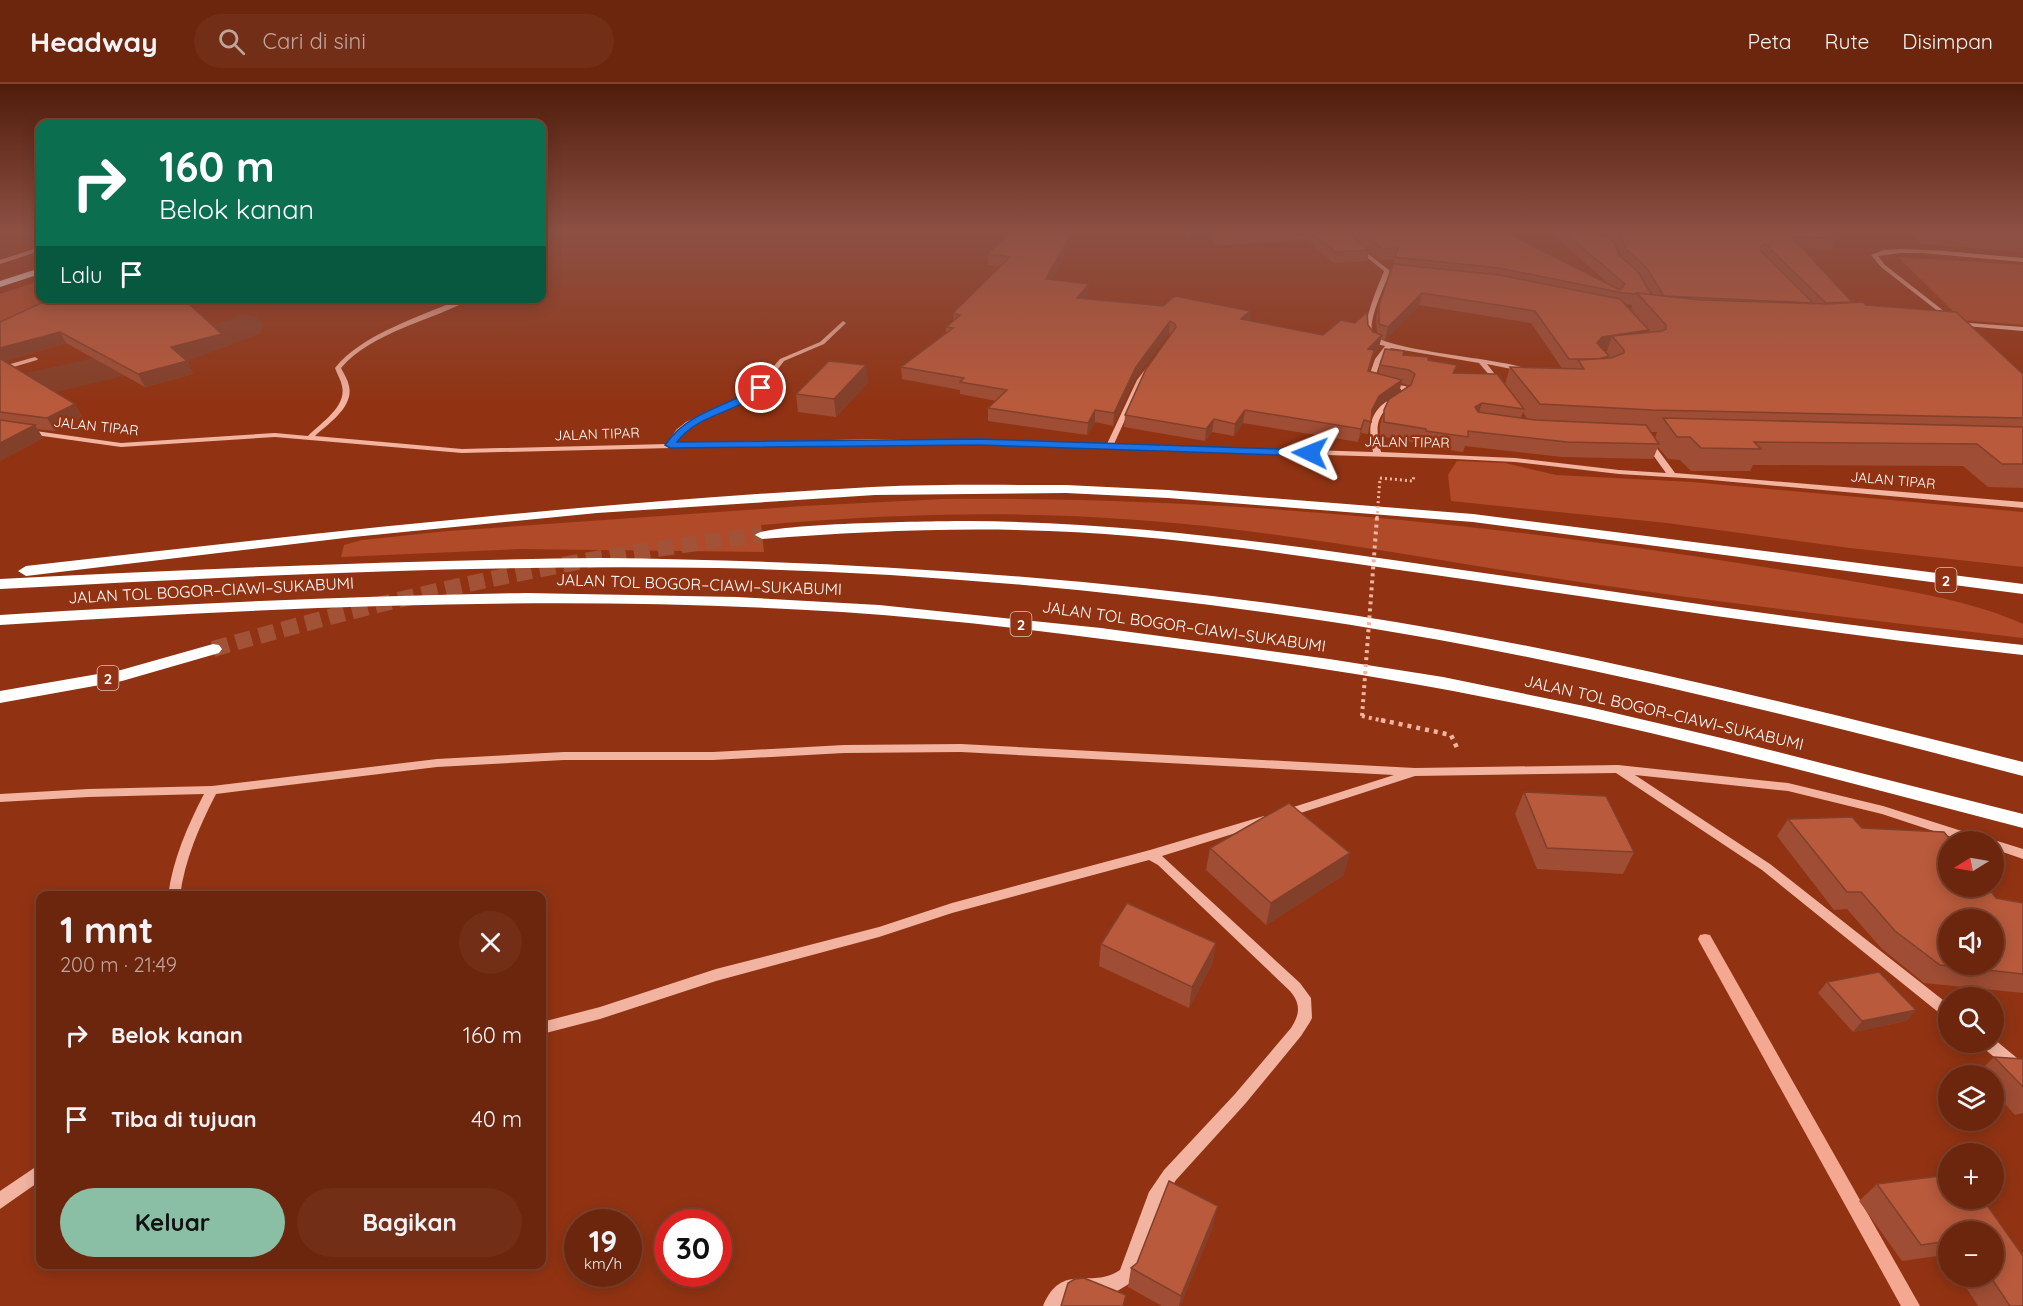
<!DOCTYPE html>
<html lang="id">
<head>
<meta charset="utf-8">
<style>
	:root { --surface:#6d260e; --page:#722e17; --text:#f1f3f6; --muted:#bfa59e; --line:#7f432e; --accent:#8abfa5 }
	body { margin:0; font-family:Quicksand,sans-serif; background:var(--page); color:var(--text); height:100vh; display:flex; flex-direction:column; font-size:22px; white-space:nowrap }
	* { box-sizing:border-box; margin:0 }
	p { font-size:20px; color:var(--muted) }
	.icon { flex:none; width:33px; height:33px; fill:none; stroke:currentColor; stroke-width:2; stroke-linecap:round; stroke-linejoin:round }
	.map { position:relative; flex:1; overflow:hidden }
	.panel { position:absolute; left:36px; top:807px; width:510px; height:378px; display:flex; flex-direction:column; background:var(--surface); border-radius:12px; box-shadow:0 3px 15px #0003,0 0 0 2px var(--line) }
	.panel>* { flex:none }
	.hud { position:absolute; left:36px; top:36px; width:510px; height:183px; border-radius:12px; box-shadow:0 3px 15px #0003,0 0 0 2px var(--line); background:#0b6e4f; color:#fff; overflow:hidden }
	.needle { width:39px; rotate:259deg }
	.controls { position:absolute; left:1938px; top:747px; display:grid; gap:12px }
	.controls a { display:grid; place-items:center; width:66px; height:66px; border-radius:50%; background:var(--surface); box-shadow:0 3px 15px #0003,0 0 0 2px var(--line); font-size:30px }
	.speed { position:absolute; left:564px; top:1125px; display:flex; gap:12px; font-size:30px; font-weight:700; text-align:center }
	.speed>* { display:grid; place-content:center; width:78px; height:78px; border-radius:50%; background:var(--surface); box-shadow:0 3px 15px #0003,0 0 0 2px var(--line); line-height:1 }
	.speed small { font-size:15px; font-weight:400 }
	.speed .limit { border:9px solid #d22; background:#fff; color:#111 }
	.pin { position:absolute; display:grid; place-items:center; width:51px; height:51px; color:#fff; margin:-26px; border:3px solid #fff; border-radius:50%; box-shadow:0 2px 6px #0007 }
	.me { position:absolute; width:66px; margin:-33px; rotate:272deg; stroke-linejoin:round; filter:drop-shadow(0 0 4px #0008) }
	.turn { display:flex; align-items:center; gap:21px; height:126px; padding:0 24px; font-size:27px }
	.turn .icon { width:78px; height:78px; stroke-width:2.5 }
	.turn b { display:block; font-size:42px; line-height:51px }
	.then { display:flex; align-items:center; height:57px; padding:0 24px; background:#0003; gap:12px; font-size:22px }
	.round { display:grid; place-items:center; flex:none; width:63px; height:63px; border-radius:32px; background:var(--page) }
	.head { display:flex; align-items:center; justify-content:space-between; height:102px; padding:0 24px }
	h1 { font-size:36px; font-weight:800; line-height:45px }
	.primary-button { display:flex; gap:12px; margin-top:auto; padding:12px 24px }
	.primary-button a { flex:1; height:69px; border-radius:36px; background:var(--accent); color:#111; font-size:24px; font-weight:800; line-height:69px; text-align:center }
	.primary-button a+a { background:var(--page); color:var(--text) }
	ul { padding:0; list-style:none }
	li { display:flex; align-items:center; gap:18px; height:84px; padding:0 24px }
	li div { flex:1 }
	li b { display:block; font-size:22px }
	li em { font-style:normal }
	header { display:flex; align-items:center; gap:36px; box-sizing:border-box; height:84px; padding:0 30px; background:var(--surface); border-bottom:2px solid var(--line) }
	header strong { font-size:28px }
	nav { display:flex; gap:33px; margin-inline-start:auto; font-size:21px }
	.search { width:420px; height:54px; background:var(--page); display:flex; align-items:center; gap:15px; box-sizing:border-box; padding:0 21px; border-radius:33px; color:var(--muted); font-size:22px }
	.map>svg:first-child { display:block }
	.green { fill:#b14a29 }
	.lines { fill:none; stroke-linecap:round; stroke-linejoin:round }
	.stream { fill:#f5a891; fill-rule:evenodd }
	.river { fill:#843e26; fill-rule:evenodd }
	.highway-tunnel { stroke:#a25236; stroke-width:16; stroke-dasharray:16 8; stroke-linecap:butt }
	.path-far2 { stroke:#f2b3a0; stroke-width:3; stroke-dasharray:2 3; stroke-linecap:butt }
	.path-far1 { stroke:#f2b3a0; stroke-width:4; stroke-dasharray:3 4; stroke-linecap:butt }
	.path { stroke:#f2b3a0; stroke-width:4.5; stroke-dasharray:4 5; stroke-linecap:butt }
	.minor { fill:#f2b3a0; fill-rule:evenodd }
	.highway { fill:#fff; fill-rule:evenodd }
	.path-bridge-far1 { stroke:#f2b3a0; stroke-width:3; stroke-dasharray:2 3; stroke-linecap:butt }
	.path-bridge { stroke:#f2b3a0; stroke-width:4; stroke-dasharray:3 4; stroke-linecap:butt }
	.wall { fill:#9f4d34; fill-rule:evenodd }
	.shaded-wall { fill:#823f2a }
	.building { fill:#b95a3c; stroke:#823f2a; stroke-width:1.5; fill-rule:evenodd }
	.route { fill:#1a73e8; stroke:#114b97; stroke-width:1.5 }
	.labels { text-anchor:middle; dominant-baseline:central; stroke-width:5; stroke-linejoin:round; paint-order:stroke }
	.far-street-label { font-size:14px; fill:#fff; stroke:#913313 }
	.shield { fill:#913313; stroke:#dec2b8; stroke-width:1.5 }
	.shield-label { font-size:15px; font-weight:bold; fill:#fff }
	.street-label { font-size:16px; fill:#fff; stroke:#913313 }
</style>
</head>
<body>
<header>
<strong>Headway</strong>
<div class="search"><svg class="icon" aria-label="search" viewBox="0 0 24 24"><circle cx="10" cy="10" r="6"/><path d="M15 15l6 6"/></svg>Cari di sini</div>
<nav><a>Peta</a><a>Rute</a><a>Disimpan</a></nav>
</header>
<div class="map">
<svg width="2023" height="1222" viewBox="0 0 2023 1222">
	<rect width="100%" height="100%" fill="#913313"/>
	<g class="green">
		<polygon points="1898,173 2023,181 2023,241 1962,236"/>
		<polygon points="40,197 40,214 69,215 0,245 0,210"/>
		<polygon points="1457,377 1505,379 1556,391 1692,398 2023,428 2023,483 1850,464 1667,439 1451,417 1448,391"/>
		<path d="M944 415C1214 412 1485 439 1751 481 1800 489 1848 496 1897 505 1939 513 1984 522 2023 540V554C1877 537 1731 520 1586 499 1437 477 1288 447 1138 436 1012 426 886 430 761 441L764 468 520 465 341 473 344 461 362 456 448 447 803 422Z"/>
	</g>
	<g class="lines">
		<polygon class="stream" points="1705,850 1710,851 1920,1222 1901,1222 1700,859 1698,855 1700,851"/>
		<polygon class="river" points="245,230 259,234 264,242 259,250 185,278 0,321 0,295 159,259"/>
		<path class="highway-tunnel" d="M213 565C394 513 575 472 762 451"/>
		<polyline class="path-far2" points="1380,394 1413,397 1414,392"/>
		<polyline class="path-far1" points="1362,632 1388,638"/>
		<polyline class="path" points="1381,636 1451,651 1458,666"/>
		<g class="minor">
			<path d="M1335 148H1341L1390 187C1385 202 1369 233 1372 248 1376 267 1507 274 1529 286L1526 288 1487 280 1497 293 1501 303 1497 305 1493 303 1491 293 1479 279 1391 264 1381 275 1374 297 1405 302 1409 304 1407 313C1378 325 1373 338 1381 368L1515 374 1619 386 1666 389 1643 357 1647 355H1650L1675 389 2023 418V424L1700 395 1619 390 1515 378 1455 375 979 360 872 359 462 369 275 353 121 363 0 346V342L121 359 275 349 308 352C320 339 347 323 342 302 341 296 337 290 335 284 360 251 425 230 464 214H473C432 237 373 247 341 284 344 290 348 296 349 302 354 323 328 340 315 352L462 365 667 360 676 346 686 338 753 306 780 275 820 258 843 237 846 239 845 240 824 260 784 277 759 310 692 342 682 350 675 360 872 355 1107 360 1137 296 1147 283 1149 282 1152 284 1143 296 1114 360 1373 368C1366 338 1372 322 1401 310V305L1367 298 1375 275 1385 262C1381 261 1374 260 1371 257 1357 247 1379 201 1384 187Z"/>
			<polygon points="40,163 40,167 0,180 0,176"/>
			<polygon points="1901,165 1945,167 2023,174 2023,178 1922,169 1901,169 1878,172 1885,181 1954,235 1955,236 1952,238 1881,183 1871,171 1884,166"/>
			<polygon points="1956,238 2023,243 2023,247 1954,241 1953,240"/>
			<polygon points="35,273 38,275 37,276 0,287 0,283"/>
			<path d="M961 660 1415 684 1618 681 1788 699 1883 722 1987 755 1989 758H1967L1882 730 1788 707 1635 691 1770 780 1948 920V934L1943 932 1762 786 1616 689 1415 692 1285 734 1281 733 1279 730 1281 727 1394 691 961 668 844 669 713 676H564L437 683 216 710C199 743 185 775 180 812H168C173 775 187 743 204 710L88 713 0 718V710L88 705 212 702 437 675 564 668H713L844 661Z"/>
			<path d="M1264 732 1268 733 1270 736 1268 739 1162 772 1300 899 1311 914 1312 934 1310 938 1301 952 1245 1020 1176 1096 1161 1119 1132 1198 1114 1209 1073 1212 1064 1217 1061 1222H1043C1062 1177 1090 1206 1120 1186L1149 1108 1164 1086 1235 1010 1291 944C1300 930 1301 920 1290 907L1158 781 1149 776 952 829 879 853 716 897 600 935 542 950V938L600 923 716 885 879 843 952 819 1150 766Z"/>
			<polygon points="1994,756 2023,765 2023,775 1994,765 1994,758 1991,758"/>
			<polygon points="1994,955 2023,979 2023,995 2018,993 1981,962 1979,958 1994,958"/>
			<polygon points="40,1080 40,1097 0,1125 0,1107"/>
		</g>
		<g class="highway">
			<polygon points="40,184 40,190 0,203 0,197"/>
			<path d="M1066 401 1168 406 1473 430 2023 500V510L1473 438 1168 414 1066 409 875 411 597 429 353 453 26 492 18 487 26 482C308 450 589 418 872 403 936 400 1001 401 1066 401Z"/>
			<path d="M969 437C1128 438 1284 460 1441 483 1635 510 1828 541 2023 561V571C1826 550 1631 519 1435 491 1307 473 1179 452 1049 447 953 443 857 448 762 455L755 451C765 439 941 437 969 437Z"/>
			<path d="M603 474C854 477 1104 493 1352 531 1579 566 1801 622 2023 678V692C1781 629 1539 567 1291 532 1102 505 910 488 718 484 479 480 239 492 0 505V495C201 485 401 476 603 474Z"/>
			<path d="M526 509 737 513 879 521 1101 544 1329 575 1443 593 1589 623 1734 657 2023 730V744C1854 700 1685 654 1514 619 1383 592 1251 573 1118 557 1026 545 934 534 842 528 561 510 280 523 0 541V531C175 520 350 512 526 509Z"/>
			<polygon points="213,560 219,561 222,565 219,569 122,597 0,619 0,607 121,586"/>
		</g>
		<polyline class="path-bridge-far1" points="1377,434 1380,394"/>
		<polyline class="path-bridge" points="1362,632 1377,433"/>
	</g>
	<g class="wall">
		<path d="M1077 148 1052 195 1088 211 1085 215 1163 222 1250 227 1249 237 1323 251 1368 241 1373 248 1377 249 1376 234 1379 221 1394 175 1380 176 1369 167 1367 177 1334 179 1305 155 1216 162 1210 155 1189 157 1180 148H1505L1609 200 1550 148H1829L1836 155 1831 166 1801 163 1852 218 1866 221 2023 290V404L1988 403 1963 382 1753 381 1750 387H1691L1680 376 1668 375 1658 363 1653 375 1562 373 1465 362 1463 368 1422 362V360L1380 352V341L1384 326 1389 315 1376 324 1371 334 1368 350 1361 349 1358 358 1243 339 1234 352 1212 348 1205 357 1124 343 1125 331 1171 250 1169 249 1135 295 1113 342 1095 338 1087 351 988 337V324L996 317 960 310V306L902 295 901 283 946 249V243L954 237 953 229 1000 182 988 181V170ZM1615 162 1617 163 1623 174 1619 171ZM1626 220 1632 221 1631 226ZM1419 221 1531 239 1562 284 1510 283 1505 300 1455 289 1428 276 1403 271 1380 281 1378 290 1369 287 1374 269 1379 263 1381 255 1385 256ZM1608 264 1606 269 1602 265ZM1401 299 1405 300 1409 302 1399 309ZM1523 328 1527 335 1521 334ZM1651 348H1657L1655 354Z"/>
		<polygon points="1910,148 2023,148 2023,168 1923,160"/>
		<polygon points="0,238 222,250 228,262 183,273 187,277 193,290 145,303 66,259 5,277 75,320 82,333 55,347 37,345 43,354 0,377"/>
		<polygon points="868,298 836,333 798,328 796,310"/>
		<polygon points="1524,708 1634,768 1623,790 1537,785 1515,730"/>
		<polygon points="1788,735 1862,744 1996,814 2023,819 2023,909 1924,899 1881,864 1847,825 1834,826 1777,752"/>
		<polygon points="1210,764 1344,791 1266,841 1206,786"/>
		<polygon points="1216,859 1212,880 1189,924 1099,882 1101,860"/>
		<polygon points="1827,898 1916,926 1906,937 1853,948 1818,909"/>
		<polygon points="1994,973 2023,975 2023,1029 2015,1031 1994,1008 1994,992 1978,992 1977,990"/>
		<polygon points="1948,1091 1948,1114 1982,1114 2023,1172 2023,1222 1978,1222 1959,1192 1994,1192 1994,1148 1948,1148 1948,1176 1945,1171 1902,1177 1859,1117 1877,1100"/>
		<polygon points="1213,1142 1180,1222 1162,1222 1128,1203 1131,1184"/>
	</g>
	<g class="shaded-wall">
		<polygon points="1072,148 1077,148 1046,206 1046,195"/>
		<polygon points="1190,148 1211,148 1210,155 1189,157"/>
		<polygon points="1089,200 1088,211 1076,225 1077,214"/>
		<polygon points="1422,209 1419,221 1385,256 1388,243"/>
		<polygon points="1250,227 1248,239 1241,235"/>
		<polygon points="1170,237 1169,249 1135,295 1113,342 1114,329 1136,283"/>
		<polygon points="1649,246 1644,259 1612,252 1608,264 1597,266 1597,259 1602,253"/>
		<polygon points="60,248 66,259 0,279 0,264"/>
		<polygon points="222,250 228,262 178,275 171,263"/>
		<polygon points="1382,251 1379,263 1374,269 1365,299 1368,265"/>
		<polygon points="187,277 193,290 145,303 138,290"/>
		<polygon points="866,281 868,298 836,333 834,315"/>
		<polygon points="1402,296 1399,309 1376,324 1369,339 1372,326 1379,312"/>
		<polygon points="1482,319 1477,334 1475,323"/>
		<polygon points="75,320 82,333 55,347 47,334"/>
		<polygon points="1095,326 1095,338 1087,351 1088,339"/>
		<polygon points="1245,326 1243,339 1234,352 1235,340"/>
		<polygon points="1214,335 1212,348 1205,357 1206,345"/>
		<polygon points="1364,336 1361,349 1358,358 1361,345"/>
		<polygon points="35,341 43,354 0,377 0,359"/>
		<polygon points="1350,769 1344,791 1266,841 1271,819"/>
		<polygon points="1216,859 1212,880 1189,924 1192,903"/>
		<polygon points="1916,926 1906,937 1853,948 1862,937"/>
		<polygon points="1218,1122 1213,1142 1180,1222 1179,1222 1181,1212"/>
	</g>
	<g class="building">
		<polygon points="1011,148 1072,148 1046,195 1089,200 1077,214 1163,222 1175,212 1250,227 1241,235 1323,251 1341,236 1355,239 1367,228 1368,241 1373,248 1382,251 1368,265 1374,266 1368,287 1402,296 1379,312 1372,326 1371,338 1364,336 1361,345 1245,326 1235,340 1214,335 1206,345 1125,331 1146,285 1176,243 1175,240 1170,237 1136,283 1114,329 1095,326 1088,339 988,324 1007,306 960,298 964,294 901,283 953,244 946,243 960,231 953,229 1010,173 988,170"/>
		<polygon points="1214,148 1269,148 1218,151"/>
		<polygon points="1310,148 1347,148 1369,166 1336,168"/>
		<polygon points="1359,148 1505,148 1620,206 1625,200 1564,148 1598,148 1614,158 1619,171 1638,188 1652,211 1623,209 1499,184 1395,173 1398,164 1383,165"/>
		<polygon points="1612,148 1829,148 1836,155 1791,152 1852,218 1826,219 1765,160 1760,164 1761,167 1813,219 1664,212 1646,183 1627,166 1621,153"/>
		<polygon points="1393,180 1499,191 1620,215 1649,246 1602,253 1597,259 1609,272 1599,275 1569,275 1535,227 1422,209 1388,243 1379,240 1379,221"/>
		<polygon points="1637,209 1700,216 1827,220 1863,218 1866,221 1956,228 2023,290 2023,334 1652,326 1540,320 1510,283 1584,285 1578,276 1611,274 1624,269 1624,266 1612,252 1662,247 1666,245 1666,241"/>
		<polygon points="52,214 182,214 222,250 171,263 187,277 138,290 60,248 0,264 0,238"/>
		<polygon points="1385,265 1404,267 1403,271 1428,273 1428,276 1457,281 1453,289 1497,290 1524,325 1482,319 1475,323 1478,328 1535,336 1646,341 1659,360 1567,358 1468,347 1468,353 1426,347 1426,345 1384,338 1384,326 1389,315 1411,301 1415,290 1409,286 1380,281"/>
		<polygon points="0,275 1,275 75,320 47,334 0,328"/>
		<polygon points="829,277 866,281 834,315 796,310"/>
		<polygon points="1663,334 2023,343 2023,380 2002,380 1977,360 1754,358 1761,365 1701,364 1690,353 1677,353"/>
		<polygon points="0,336 35,341 0,359"/>
		<polygon points="1524,708 1606,712 1634,768 1547,764"/>
		<polygon points="1289,719 1350,769 1271,819 1210,764"/>
		<path d="M1852 733 1862 744 1944 748 1952 758H1948V802H1987L1996 814 2023 819V890L1940 881 1895 847 1861 808H1847L1788 735ZM1948 836H1994V880H1948Z"/>
		<polygon points="1127,819 1216,859 1192,903 1101,860"/>
		<polygon points="1879,888 1916,926 1862,937 1827,898"/>
		<polygon points="1994,973 2023,975 2023,1003"/>
		<polygon points="1948,1091 1948,1114 1982,1114 2023,1172 2023,1222 2010,1222 1990,1192 1994,1192 1994,1148 1948,1148 1948,1157 1921,1161 1877,1100"/>
		<polygon points="1169,1097 1218,1122 1181,1212 1131,1184 1137,1179"/>
		<polygon points="1084,1194 1126,1211 1123,1222 1061,1222 1068,1199 1075,1195"/>
	</g>
	<linearGradient id="sky" x2="0" y2="1"><stop stop-color="#501c0a"/><stop offset="0.46" stop-color="#8c5044"/><stop offset="1" stop-color="#8c5044" stop-opacity="0"/></linearGradient>
	<rect width="2023" height="319" fill="url(#sky)"/>
	<path class="route" d="M758 303 765 304C740 329 698 329 677 358L979 355 1310 366 1315 369 1310 372 979 361 670 364 665 361C689 327 724 324 758 303Z"/>
	<g class="labels">
		<g class="far-street-label">
			<text transform="translate(96 342) rotate(6)">JALAN TIPAR</text>
			<text transform="translate(597 350) rotate(-2)">JALAN TIPAR</text>
			<text transform="translate(1407 358) rotate(1)">JALAN TIPAR</text>
			<text transform="translate(1893 396) rotate(5)">JALAN TIPAR</text>
		</g>
		<g class="shield">
			<rect x="1935.5" y="484" width="21" height="24" rx="4.5"/>
			<rect x="1010.5" y="528" width="21" height="24" rx="4.5"/>
			<rect x="97.5" y="582" width="21" height="24" rx="4.5"/>
		</g>
		<g class="shield-label">
			<text x="1946" y="496">2</text>
			<text x="1021" y="540">2</text>
			<text x="108" y="594">2</text>
		</g>
		<g class="street-label">
			<text transform="translate(699 500) rotate(2)">JALAN TOL BOGOR–CIAWI–SUKABUMI</text>
			<text transform="translate(211 506) rotate(-3)">JALAN TOL BOGOR–CIAWI–SUKABUMI</text>
			<text transform="translate(1184 542) rotate(8)">JALAN TOL BOGOR–CIAWI–SUKABUMI</text>
			<text transform="translate(1664 628) rotate(13)">JALAN TOL BOGOR–CIAWI–SUKABUMI</text>
		</g>
	</g>
</svg>
<div class="controls">
<a><svg class="needle" viewBox="-14 -14 28 28"><path d="M0-13l5 13h-10z" fill="#e53935"/><path d="M0 13l5-13h-10z" fill="#bfa59e"/></svg></a>
<a><svg class="icon" aria-label="sound" viewBox="0 0 24 24"><path d="M4 9h4l5-4v14l-5-4H4zM17 9q2 3 0 6"/></svg></a>
<a><svg class="icon" aria-label="search" viewBox="0 0 24 24"><circle cx="10" cy="10" r="6"/><path d="M15 15l6 6"/></svg></a>
<a><svg class="icon" aria-label="layers" viewBox="0 0 24 24"><path d="M12 4l9 5-9 5-9-5zM3 14l9 5 9-5"/></svg></a>
<a>+</a>
<a>−</a>
</div>
<div class="speed"><div>19<small>km/h</small></div><div class="limit">30</div></div>
<div class="pin" style="left:761px;top:304px;background:#d93025"><svg class="icon" aria-label="arrive" viewBox="0 0 24 24"><path d="M6 21V4h12l-3 4 3 4H6"/></svg></div>
<svg class="me" style="left:1310px;top:369px" viewBox="-20 -20 40 40"><path d="M0-17L14 15 0 8-14 15z" fill="#1a73e8" stroke="#fff" stroke-width="4"/></svg>
<div class="hud">
<div class="turn"><svg class="icon" aria-label="right" viewBox="0 0 24 24"><path d="M7 20v-9h11M14 6l5 5-5 5"/></svg><div><b>160 m</b>Belok kanan</div></div>
<div class="then">Lalu<svg class="icon" aria-label="arrive" viewBox="0 0 24 24"><path d="M6 21V4h12l-3 4 3 4H6"/></svg></div>
</div>
<section class="panel">
<div class="head"><div><h1>1 mnt</h1><p>200 m · 21:49</p></div><a class="round"><svg class="icon" aria-label="close" viewBox="0 0 24 24"><path d="M6 6l12 12M18 6L6 18"/></svg></a></div>
<ul>
<li><svg class="icon" aria-label="right" viewBox="0 0 24 24"><path d="M7 20v-9h11M14 6l5 5-5 5"/></svg><div><b>Belok kanan</b></div><em>160 m</em></li>
<li><svg class="icon" aria-label="arrive" viewBox="0 0 24 24"><path d="M6 21V4h12l-3 4 3 4H6"/></svg><div><b>Tiba di tujuan</b></div><em>40 m</em></li>
</ul>
<div class="primary-button"><a>Keluar</a><a>Bagikan</a></div>
</section>
</div>
</body>
</html>
